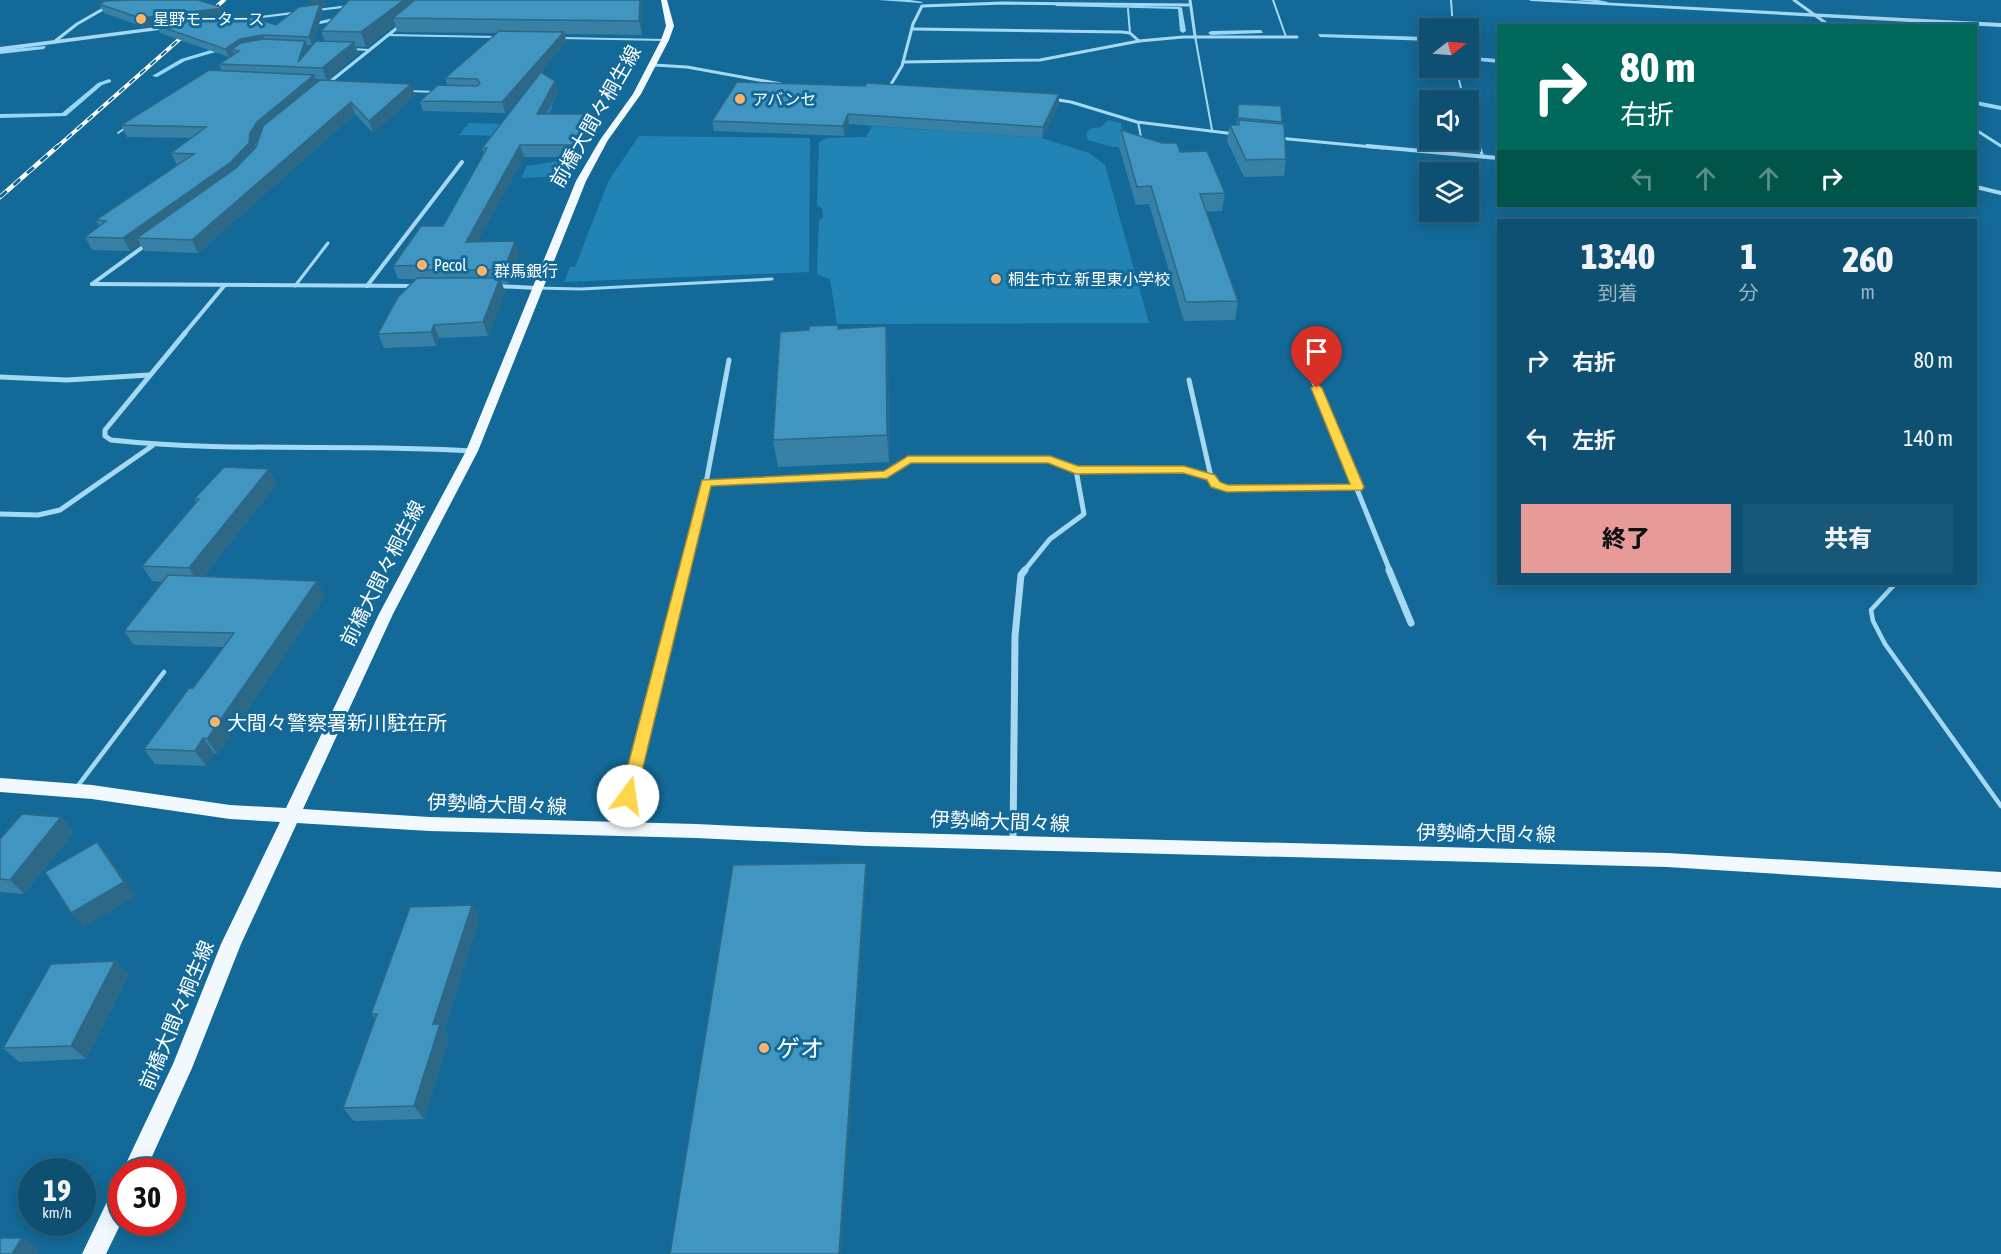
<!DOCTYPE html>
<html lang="ja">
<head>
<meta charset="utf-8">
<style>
	:root { --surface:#0e5072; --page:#175777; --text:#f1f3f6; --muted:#9bb5c4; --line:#2e6784; --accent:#e69b98 }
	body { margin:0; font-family:"Asap Condensed","Noto Sans JP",sans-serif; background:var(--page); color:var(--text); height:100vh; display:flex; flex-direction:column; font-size:22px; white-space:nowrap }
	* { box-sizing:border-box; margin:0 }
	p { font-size:20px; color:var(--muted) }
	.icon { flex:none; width:33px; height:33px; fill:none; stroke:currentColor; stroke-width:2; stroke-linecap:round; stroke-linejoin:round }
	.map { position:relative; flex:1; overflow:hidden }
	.side { position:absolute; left:1497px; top:219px; width:480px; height:366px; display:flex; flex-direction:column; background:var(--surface); border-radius:0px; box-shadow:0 3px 15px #0003,0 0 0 2px var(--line) }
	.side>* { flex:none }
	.banner { position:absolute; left:1497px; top:24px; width:480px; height:183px; border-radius:0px; box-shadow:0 3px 15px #0003,0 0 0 2px var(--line); background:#00695c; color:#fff; overflow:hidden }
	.needle { width:39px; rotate:73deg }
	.buttons { position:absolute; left:1419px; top:18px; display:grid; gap:12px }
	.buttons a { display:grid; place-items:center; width:60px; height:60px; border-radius:0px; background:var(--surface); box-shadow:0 3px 15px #0003,0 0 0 2px var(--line); font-size:30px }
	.speed { position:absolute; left:18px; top:1158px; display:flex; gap:12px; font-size:30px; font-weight:700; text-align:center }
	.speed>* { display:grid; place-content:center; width:78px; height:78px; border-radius:50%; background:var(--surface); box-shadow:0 3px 15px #0003,0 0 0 2px var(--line); line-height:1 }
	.speed small { font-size:15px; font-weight:400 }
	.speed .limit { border:9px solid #d22; background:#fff; color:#111 }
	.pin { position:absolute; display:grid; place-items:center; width:51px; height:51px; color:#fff; margin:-62px -26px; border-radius:50% 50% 50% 0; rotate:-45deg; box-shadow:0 0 6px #0007 }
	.pin .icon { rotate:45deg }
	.me { position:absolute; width:66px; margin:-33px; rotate:14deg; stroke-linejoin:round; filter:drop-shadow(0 0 4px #0008) }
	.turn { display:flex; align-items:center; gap:21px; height:126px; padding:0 24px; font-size:27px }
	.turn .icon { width:78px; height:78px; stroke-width:2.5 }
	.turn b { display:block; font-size:42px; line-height:51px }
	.lanes { display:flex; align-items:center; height:57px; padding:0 24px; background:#0003; justify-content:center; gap:30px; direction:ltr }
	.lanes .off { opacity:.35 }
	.eta { display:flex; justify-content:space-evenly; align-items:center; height:102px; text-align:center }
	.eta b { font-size:36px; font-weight:800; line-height:42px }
	.primary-button { display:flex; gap:12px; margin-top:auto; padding:12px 24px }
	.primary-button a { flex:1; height:69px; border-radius:0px; background:var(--accent); color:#111; font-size:24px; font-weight:800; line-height:69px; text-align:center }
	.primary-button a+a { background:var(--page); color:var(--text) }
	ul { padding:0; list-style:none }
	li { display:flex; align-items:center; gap:18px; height:78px; padding:0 24px }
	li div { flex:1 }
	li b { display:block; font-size:22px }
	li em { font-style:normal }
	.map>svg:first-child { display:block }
	.green { fill:#2284b5 }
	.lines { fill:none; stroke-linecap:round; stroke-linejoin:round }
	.stream { fill:#97d8f6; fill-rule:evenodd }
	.service-far2 { stroke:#a5d9f3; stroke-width:2 }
	.service-far1 { stroke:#a5d9f3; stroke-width:3 }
	.service { stroke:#a5d9f3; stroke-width:4.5 }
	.minor-far3 { stroke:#a5d9f3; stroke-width:3 }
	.minor-far2 { stroke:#a5d9f3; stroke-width:4 }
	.minor-far1 { stroke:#a5d9f3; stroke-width:5 }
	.minor { stroke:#a5d9f3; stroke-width:7 }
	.tertiary { fill:#a5d9f3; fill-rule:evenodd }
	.primary { fill:#f1f9ff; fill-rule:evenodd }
	.rail-far1-casing { stroke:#fff; stroke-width:4 }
	.rail-casing { stroke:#fff; stroke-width:4.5 }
	.rail-far1 { stroke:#136a98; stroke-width:2; stroke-dasharray:7; stroke-linecap:butt }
	.rail { stroke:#136a98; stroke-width:3; stroke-dasharray:9; stroke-linecap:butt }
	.wall { fill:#3780a6 }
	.shaded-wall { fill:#2d6887 }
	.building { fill:#4095c1; stroke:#2d6887; stroke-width:1.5 }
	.route { fill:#ffd54a; stroke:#a68a30; stroke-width:1.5 }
	.poi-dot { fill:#ffb367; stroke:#136a98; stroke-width:2 }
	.labels { text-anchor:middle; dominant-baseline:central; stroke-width:6; stroke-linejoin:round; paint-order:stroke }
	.far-poi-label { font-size:16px; fill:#fff; stroke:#136a98; text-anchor:start }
	.street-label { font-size:20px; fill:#fff; stroke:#136a98 }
	.poi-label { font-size:20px; fill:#fff; stroke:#136a98; text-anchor:start }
	.near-poi-label { font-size:24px; fill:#fff; stroke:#136a98; text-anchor:start }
</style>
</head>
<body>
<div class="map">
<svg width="2001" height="1254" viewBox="0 0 2001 1254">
	<rect width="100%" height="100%" fill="#136a98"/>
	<g class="green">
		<polygon points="557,89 549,116 507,136 459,135 469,123 507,124"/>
		<polygon points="1108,120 1121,123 1125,147 1113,147 1088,140 1086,134 1090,129 1101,127"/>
		<polygon points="872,126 1042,138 1089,153 1105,165 1149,323 837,324 830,279 818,275 817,270 819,220 823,218 822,208 817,206 819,142 828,138 866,137"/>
		<polygon points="639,136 810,138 809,272 564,282 570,267 575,267 609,180"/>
		<polygon points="578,158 567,176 521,178 527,166"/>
	</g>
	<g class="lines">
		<g class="stream">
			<polygon points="878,0 910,0 923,2 921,3"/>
			<polygon points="1574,0 1598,0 1608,2 1606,3"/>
			<polygon points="1057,4 1180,7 1182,8 1186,31 1183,33 1180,31 1178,9 1055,6"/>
			<polygon points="343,16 345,19 305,27 302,25"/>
			<polygon points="1261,30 1263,33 1211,35 1208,33 1211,31"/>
			<polygon points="1318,34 1430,37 1430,41 1320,37"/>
			<polygon points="46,46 44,49 0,54 0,50"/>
			<polygon points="224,46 226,49 185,61 157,77 152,76 181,59"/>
			<polygon points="1472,57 1498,59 1498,63 1470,60"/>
			<polygon points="109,79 111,80 111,82 102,85 66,116 0,118 0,114 62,113 98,83"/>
			<polygon points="1976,101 2001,106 2001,110 1976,105"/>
		</g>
		<g class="service-far2">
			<polyline points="1273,0 1286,37"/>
			<polyline points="1451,0 1453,28"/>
			<polyline points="1128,9 1130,33"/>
			<polyline points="387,35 495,37"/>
			<polyline points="1195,36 1212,130"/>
			<polyline points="561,38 665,40"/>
			<polyline points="351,49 369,50"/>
			<polyline points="1456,68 1464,100"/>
			<polyline points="409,91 436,92"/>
			<polyline points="1468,113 1480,148"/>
			<polyline points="1138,122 1142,142"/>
			<polyline points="118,133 128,126"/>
		</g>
		<g class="service-far1">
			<polyline points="1479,146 1483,157"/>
			<polyline points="295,286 328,243"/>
			<polyline points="537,288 581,289 772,279"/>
		</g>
		<g class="service">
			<polyline points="1895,584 1871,610 1873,621 1885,644 2001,806"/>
			<polyline points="77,787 164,672"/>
		</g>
		<g class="minor-far3">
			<polyline points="1190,0 1195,36"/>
			<polyline points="1794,0 1830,26"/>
			<polyline points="913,29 1122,32 1130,33 1139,41"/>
			<polyline points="54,42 77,24 119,0"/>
			<polyline points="903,62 1040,60 1139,41 1183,37 1297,37"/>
			<polyline points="654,65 687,67 781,84"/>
			<polyline points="326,85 402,24"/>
			<polyline points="887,91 902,66 913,24 922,6 1004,3 1189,5"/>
			<polyline points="1052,99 1071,102 1137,122 1235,134"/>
			<polyline points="1976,130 2001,146"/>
			<polyline points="1278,138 1383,148"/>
		</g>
		<g class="minor-far2">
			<polyline points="1367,146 1498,158"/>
			<polyline points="1976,187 2001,193"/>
			<polyline points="92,284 147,244"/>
			<polyline points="92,284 417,286"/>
			<polyline points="367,286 462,162"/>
			<polyline points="496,286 537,288"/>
			<polyline points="184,334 224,286"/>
		</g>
		<g class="minor-far1">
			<path d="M185 333 105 430V436L111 440C231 453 352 443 472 451"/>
			<polyline points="1300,348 1390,571"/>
			<polyline points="0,377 67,380 149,375"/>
			<polyline points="1189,380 1211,477"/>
			<polyline points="706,483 887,474 908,459 1050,460 1076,470 1184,469 1211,477 1216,484 1227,488 1358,487"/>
			<polyline points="0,514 38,515 60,510 152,446"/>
			<polyline points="684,571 706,483 729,360"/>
			<polyline points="1024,571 1050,539 1084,514 1076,470"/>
		</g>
		<g class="minor">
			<polyline points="1389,570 1411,623"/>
			<polyline points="619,829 684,570"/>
			<polyline points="1013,843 1015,636 1021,575 1025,570"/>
		</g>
		<g class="tertiary">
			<polygon points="1529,0 1559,0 2001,23 2001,27 1531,1"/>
			<polygon points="357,4 359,6 238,21 235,19"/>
			<polygon points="172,25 174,28 0,51 0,47"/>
		</g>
		<g class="primary">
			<polygon points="661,0 667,0 674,26 669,40 641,94 608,140 586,181 478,451 393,614 303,809 429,817 696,824 867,832 1667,853 2001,872 2001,888 1667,867 867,846 696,838 429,831 297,823 241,944 192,1068 145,1172 122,1172 173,1064 221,944 280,822 230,819 92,799 0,792 0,778 92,785 230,805 286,808 379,614 466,451 576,181 600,140 633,94 661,40 666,26"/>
			<polygon points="122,1184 122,1221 106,1254 82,1254 114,1187"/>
		</g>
		<defs>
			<polyline id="rail-far1" points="56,148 224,0"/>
			<polyline id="rail" points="0,197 58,146"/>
		</defs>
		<use href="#rail-far1" class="rail-far1-casing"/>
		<use href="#rail" class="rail-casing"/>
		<use href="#rail-far1" class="rail-far1"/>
		<use href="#rail" class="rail"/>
	</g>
	<g class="wall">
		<polygon points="349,0 642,0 642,35 565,34 566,42 505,113 423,111 420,101 447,85 445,78 496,33 397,32 395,24 366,47 356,46 358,53 327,80 316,79 317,82 415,95 373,133 355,114 198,253 144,251 140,244 130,251 92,250 85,237 99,226 96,220 178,165 177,165 171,153 191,138 127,137 121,125 222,71 219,64 229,57 160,33 157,26 144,27 104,13 99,4 224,8 227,16 276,25 299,7 326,5 321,6 323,12 312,45 307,45 309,49 325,41 321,31"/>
		<polygon points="555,81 558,92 546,114 598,126 578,157 524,157 477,242 519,254 508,284 502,284 505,292 488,336 439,338 436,346 384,348 378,334 416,279 398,279 393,266 443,226 484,154 482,148"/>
		<polygon points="1059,94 1059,104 1042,138 849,124 844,136 714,131 712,121"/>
		<polygon points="1238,104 1282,122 1286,159 1284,176 1244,177 1227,141 1230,125 1237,125"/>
		<polygon points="1121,130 1180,152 1225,193 1222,211 1206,212 1238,301 1235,320 1184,321 1149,204 1136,205 1119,147"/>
		<polygon points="886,326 888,353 889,462 778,467 773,440 838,329"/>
		<polygon points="277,483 203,577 325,596 217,754 214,753 206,766 155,764 144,749 193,688 223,647 134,645 124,631 162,582 152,581 142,566 196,502 194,499"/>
		<polygon points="61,817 74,832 24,894 0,892 0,839"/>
		<polygon points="472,905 479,919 444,1031 449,1038 424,1119 354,1121 343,1108 375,1019 371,1014"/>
		<polygon points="115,961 129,975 86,1059 19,1062 3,1048"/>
	</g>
	<g class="shaded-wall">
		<polygon points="310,0 327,0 326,5 321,6 323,12 312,45 309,37 312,7"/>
		<polygon points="404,0 425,0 393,18 395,24 366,47 361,32"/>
		<polygon points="640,0 642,0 642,35 639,21"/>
		<polygon points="224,8 228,17 156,25 157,26 144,27 140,18"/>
		<polygon points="564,32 566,42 505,113 502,102"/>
		<polygon points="263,35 266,44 232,49 234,54 229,57 225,49 240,39"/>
		<polygon points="305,41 310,52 298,62"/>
		<polygon points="354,42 358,53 327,80 322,68"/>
		<polygon points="314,75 319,86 262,133 255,145 254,155 137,238 140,244 130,251 123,238 250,133 257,122"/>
		<polygon points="555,81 558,92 540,126 537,114"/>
		<polygon points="411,84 415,95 373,133 369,121"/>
		<polygon points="1059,94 1059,104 1042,138 1043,127"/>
		<polygon points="351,102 355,114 198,253 192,240"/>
		<polygon points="596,114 598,126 578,157 575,145"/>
		<polygon points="848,114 849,124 844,136 843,126"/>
		<polygon points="520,145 524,157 470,255 466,242"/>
		<polygon points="515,241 519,254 508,284 504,270"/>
		<polygon points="500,278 505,292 488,336 483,322"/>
		<polygon points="434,325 439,338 436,346 431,332"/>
		<polygon points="886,326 888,353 889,462 887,435"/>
		<polygon points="269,469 277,483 198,583 189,568"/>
		<polygon points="317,581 325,596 217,754 207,739"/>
		<polygon points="203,738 214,753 206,766 195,751"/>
		<polygon points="61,817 74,832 24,894 10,880"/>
		<polygon points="97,842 110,857 136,896 84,927 71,913"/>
		<polygon points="866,863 867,870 841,1254 839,1254"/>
		<polygon points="472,905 479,919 444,1031 449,1038 424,1119 414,1106 433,1024"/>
		<polygon points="115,961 129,975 86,1059 71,1046"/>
		<polygon points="22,1238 39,1249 37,1254 12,1254"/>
	</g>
	<g class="building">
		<polygon points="132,0 198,0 224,8 140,18 99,4 105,1"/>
		<polygon points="349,0 404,0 361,32 321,31"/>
		<polygon points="415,0 640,0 639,21 393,18"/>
		<polygon points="320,4 309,37 263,35 240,39 225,49 156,25 241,14 276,25 299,7"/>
		<polygon points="499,31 564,32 502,102 420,101 438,85 477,86 480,83 477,79 445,78"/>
		<polygon points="263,39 305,41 298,62 316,41 354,42 322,68 219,64 239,51 232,49 241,43"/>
		<polygon points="209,70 314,75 257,122 250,133 249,143 231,162 123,238 85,237 106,221 96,220 194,154 171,153 206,127 121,125"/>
		<polygon points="541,72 555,81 537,114 596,114 575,145 520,145 466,242 515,241 504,270 425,270 429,265 393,266 421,226 443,226 487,148 482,148"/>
		<polygon points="320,80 411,84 369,121 351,102 192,240 137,238 236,168 256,147 263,126"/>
		<polygon points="737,82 865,86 867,83 1059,94 1043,127 848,114 843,126 712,121"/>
		<polygon points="1238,104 1281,106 1282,122 1238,118"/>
		<polygon points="1239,120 1284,124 1286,159 1246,160 1230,125 1239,125"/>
		<polygon points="1121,130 1162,143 1177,143 1180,152 1207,151 1225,193 1200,194 1238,301 1186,302 1151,186 1137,187"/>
		<polygon points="417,278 500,278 483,322 434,325 431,332 378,334 398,297"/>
		<polygon points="838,325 838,329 886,326 887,435 773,440 780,332 809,330 809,326"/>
		<polygon points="224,467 269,469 189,568 142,566 199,499 194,499"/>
		<polygon points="168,575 317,581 207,739 203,738 195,751 144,749 189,688 193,688 234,633 124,631"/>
		<polygon points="22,814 61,817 10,880 0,879 0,839"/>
		<polygon points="97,842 124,882 71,913 45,872"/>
		<polygon points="866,863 839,1254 670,1254 733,865"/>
		<polygon points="472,905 433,1024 440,1024 414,1106 343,1108 377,1014 371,1014 410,907"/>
		<polygon points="115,961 71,1046 3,1048 51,964"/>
		<polygon points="0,1238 22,1238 12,1254 0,1254"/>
	</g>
	<polygon class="route" points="1317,384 1322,388 1364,487 1362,490 1227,492 1211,487 1207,480 1183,473 1076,474 1048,463 911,463 887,478 711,486 636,796 628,803 623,801 620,796 702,480 884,471 908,456 1050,456 1078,466 1184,466 1215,475 1220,482 1228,485 1350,484 1311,388"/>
	<g class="poi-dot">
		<circle cx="141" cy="19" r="6"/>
		<circle cx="740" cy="99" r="6"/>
		<circle cx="422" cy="265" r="6"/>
		<circle cx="482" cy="271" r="6"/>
		<circle cx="996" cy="279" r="6"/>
		<circle cx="215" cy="722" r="6"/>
		<circle cx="764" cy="1048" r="6"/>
	</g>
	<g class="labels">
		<g class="far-poi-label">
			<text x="153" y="19">星野モータース</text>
			<text x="752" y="99">アバンセ</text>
			<text x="434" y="265">Pecol</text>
			<text x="494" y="271">群馬銀行</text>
			<text x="1008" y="279">桐生市立 新里東小学校</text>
		</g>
		<g class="street-label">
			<text transform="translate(595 116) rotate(-60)">前橋大間々桐生線</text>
			<text transform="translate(382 573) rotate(-63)">前橋大間々桐生線</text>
			<text transform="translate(497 804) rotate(2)">伊勢崎大間々線</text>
			<text transform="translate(1000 821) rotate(2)">伊勢崎大間々線</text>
			<text transform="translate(1486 833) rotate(1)">伊勢崎大間々線</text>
			<text transform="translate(176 1015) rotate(-67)">前橋大間々桐生線</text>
		</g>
		<g class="poi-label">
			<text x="227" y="722">大間々警察署新川駐在所</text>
		</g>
		<g class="near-poi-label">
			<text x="776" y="1048">ゲオ</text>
		</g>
	</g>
</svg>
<div class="buttons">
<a><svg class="needle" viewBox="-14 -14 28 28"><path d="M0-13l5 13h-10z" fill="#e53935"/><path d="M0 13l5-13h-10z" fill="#9bb5c4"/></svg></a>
<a><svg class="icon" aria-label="sound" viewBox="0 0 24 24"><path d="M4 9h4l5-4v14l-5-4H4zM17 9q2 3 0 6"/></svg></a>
<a><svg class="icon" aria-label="layers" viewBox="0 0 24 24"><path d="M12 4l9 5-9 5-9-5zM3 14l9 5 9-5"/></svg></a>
</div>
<div class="speed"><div>19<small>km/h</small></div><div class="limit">30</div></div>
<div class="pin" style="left:1317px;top:388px;background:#d93025"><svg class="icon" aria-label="arrive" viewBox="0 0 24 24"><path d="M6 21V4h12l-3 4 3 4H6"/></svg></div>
<svg class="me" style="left:628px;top:796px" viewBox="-20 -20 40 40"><circle r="19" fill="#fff"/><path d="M0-13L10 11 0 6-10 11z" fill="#ffd54a"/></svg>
<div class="banner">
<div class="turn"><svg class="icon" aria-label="right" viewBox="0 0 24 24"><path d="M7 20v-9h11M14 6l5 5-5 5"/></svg><div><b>80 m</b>右折</div></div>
<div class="lanes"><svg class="icon off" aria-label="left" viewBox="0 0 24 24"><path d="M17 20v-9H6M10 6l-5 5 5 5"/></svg><svg class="icon off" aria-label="ahead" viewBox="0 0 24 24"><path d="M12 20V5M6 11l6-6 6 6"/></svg><svg class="icon off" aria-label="ahead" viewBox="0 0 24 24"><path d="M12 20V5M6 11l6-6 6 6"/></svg><svg class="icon" aria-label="right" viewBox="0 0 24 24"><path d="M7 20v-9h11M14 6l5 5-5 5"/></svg></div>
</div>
<section class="side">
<div class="eta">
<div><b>13:40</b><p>到着</p></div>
<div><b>1</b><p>分</p></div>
<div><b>260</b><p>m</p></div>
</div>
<ul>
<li><svg class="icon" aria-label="right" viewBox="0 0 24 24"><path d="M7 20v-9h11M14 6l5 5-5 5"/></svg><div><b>右折</b></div><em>80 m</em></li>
<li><svg class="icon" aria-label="left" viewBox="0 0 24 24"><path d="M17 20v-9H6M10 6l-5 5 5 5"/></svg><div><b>左折</b></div><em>140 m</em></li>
</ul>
<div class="primary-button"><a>終了</a><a>共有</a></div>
</section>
</div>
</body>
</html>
